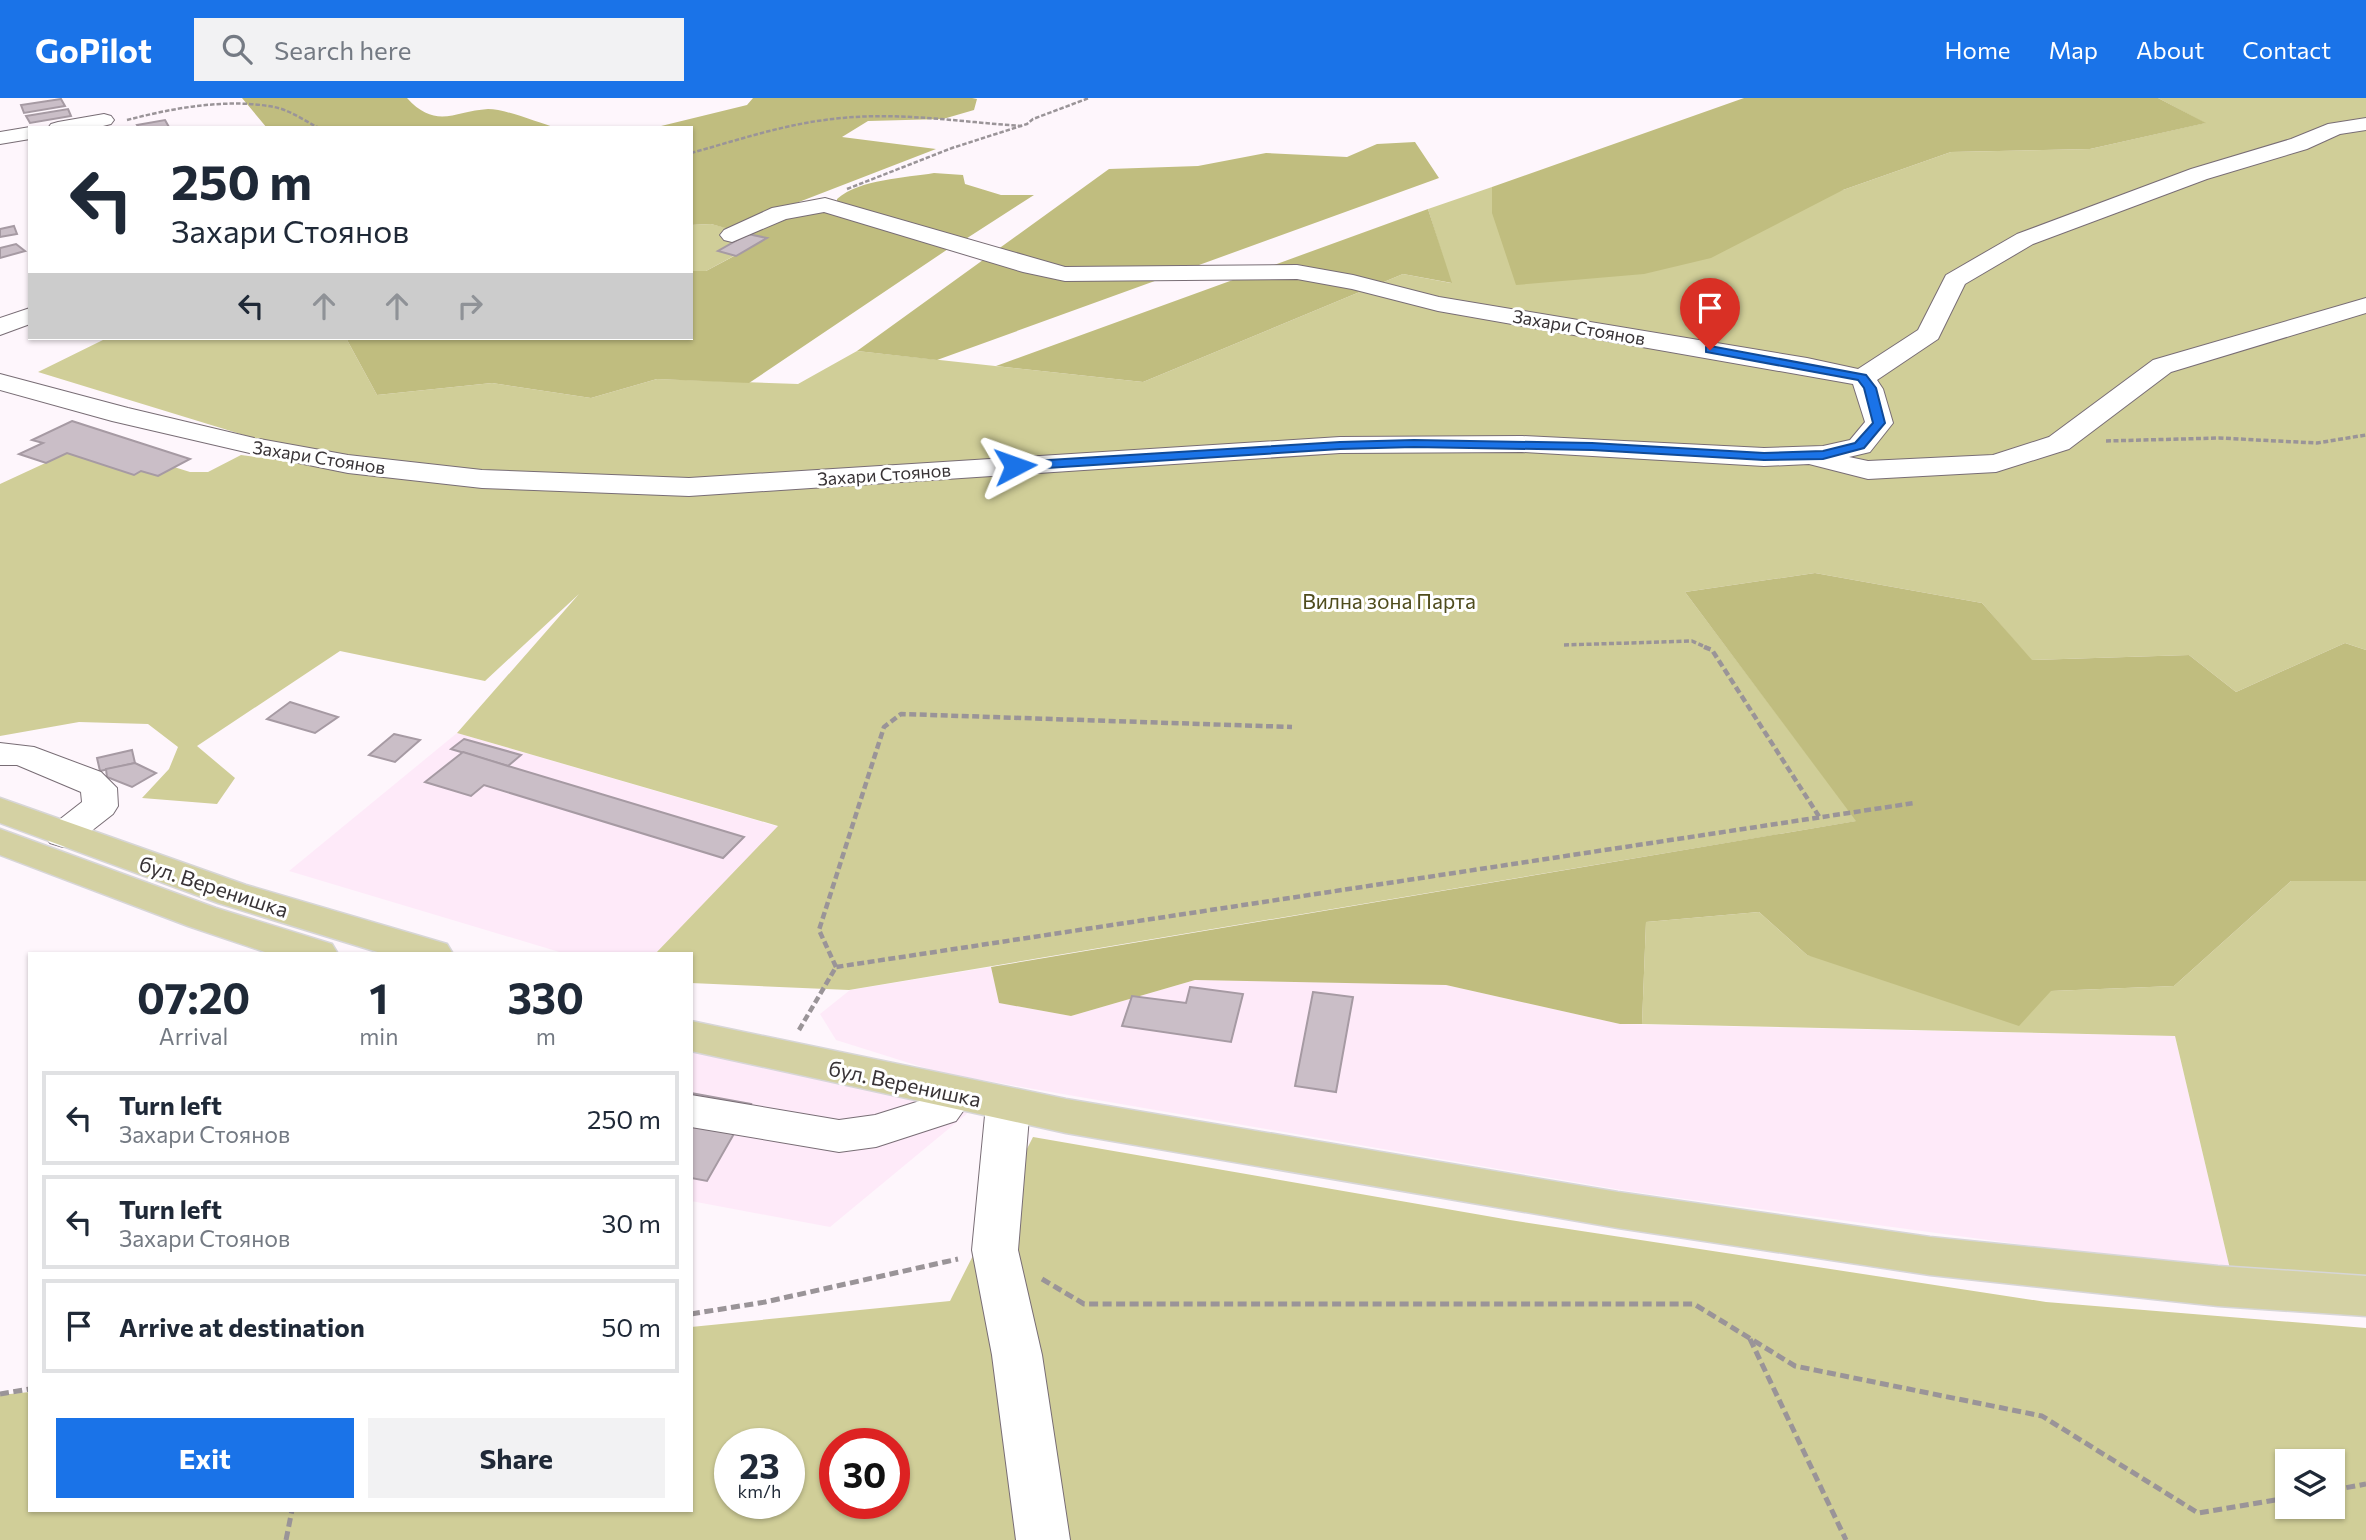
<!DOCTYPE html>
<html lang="en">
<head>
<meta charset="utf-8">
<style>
	:root { --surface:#fff; --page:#f2f2f3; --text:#1f2937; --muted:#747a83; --line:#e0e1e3; --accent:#1a73e8 }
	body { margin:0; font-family:Commissioner,sans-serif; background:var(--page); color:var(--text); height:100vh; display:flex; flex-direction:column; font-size:26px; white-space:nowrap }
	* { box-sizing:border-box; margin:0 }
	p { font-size:23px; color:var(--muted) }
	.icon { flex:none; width:38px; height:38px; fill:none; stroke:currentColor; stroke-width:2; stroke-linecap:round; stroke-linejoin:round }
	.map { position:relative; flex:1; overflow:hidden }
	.side { position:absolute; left:28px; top:854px; width:665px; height:560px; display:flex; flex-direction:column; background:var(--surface); border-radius:0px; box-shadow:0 2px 5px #0004 }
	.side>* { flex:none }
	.hud { position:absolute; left:28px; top:28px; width:665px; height:214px; border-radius:0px; box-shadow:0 2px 5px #0004; background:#fff; color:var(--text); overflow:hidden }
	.controls { position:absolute; left:2275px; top:1351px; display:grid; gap:14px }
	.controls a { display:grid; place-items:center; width:70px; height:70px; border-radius:0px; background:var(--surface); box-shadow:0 2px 5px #0004; font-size:35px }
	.speed { position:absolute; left:714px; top:1330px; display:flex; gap:14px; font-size:35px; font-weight:700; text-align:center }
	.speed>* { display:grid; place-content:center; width:91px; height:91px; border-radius:50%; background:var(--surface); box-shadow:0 2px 5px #0004; line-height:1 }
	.speed small { font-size:18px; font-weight:400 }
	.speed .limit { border:10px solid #d22; background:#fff; color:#111 }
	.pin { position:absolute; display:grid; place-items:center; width:60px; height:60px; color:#fff; margin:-72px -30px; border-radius:50% 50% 50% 0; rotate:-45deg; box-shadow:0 0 7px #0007 }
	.pin .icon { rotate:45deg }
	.me { position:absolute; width:77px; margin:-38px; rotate:86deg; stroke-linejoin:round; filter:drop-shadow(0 0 5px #0008) }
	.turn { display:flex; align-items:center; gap:24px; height:147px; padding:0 28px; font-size:32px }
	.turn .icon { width:91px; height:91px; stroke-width:2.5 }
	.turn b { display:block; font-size:49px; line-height:60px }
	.lanes { display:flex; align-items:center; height:66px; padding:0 28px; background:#0003; justify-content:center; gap:35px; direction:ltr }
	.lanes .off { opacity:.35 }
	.eta { display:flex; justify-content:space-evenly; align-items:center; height:119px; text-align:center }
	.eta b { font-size:42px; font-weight:700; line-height:49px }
	.button { display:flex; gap:14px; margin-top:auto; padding:14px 28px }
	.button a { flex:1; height:80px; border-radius:0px; background:var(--accent); color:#fff; font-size:28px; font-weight:700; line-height:80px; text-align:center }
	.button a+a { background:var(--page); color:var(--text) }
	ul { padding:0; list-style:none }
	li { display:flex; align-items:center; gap:21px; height:94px; margin:0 14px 10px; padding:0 14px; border:4px solid var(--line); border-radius:0px }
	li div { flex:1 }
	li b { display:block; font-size:26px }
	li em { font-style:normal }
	header { display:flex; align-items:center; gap:42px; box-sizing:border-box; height:98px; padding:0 35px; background:var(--accent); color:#fff }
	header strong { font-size:33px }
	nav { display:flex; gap:38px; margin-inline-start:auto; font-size:24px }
	.search { width:490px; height:63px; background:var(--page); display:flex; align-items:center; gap:18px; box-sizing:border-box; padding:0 24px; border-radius:0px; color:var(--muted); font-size:26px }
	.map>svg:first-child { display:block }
	.built { fill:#feeaf9 }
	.green { fill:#d0ce98; fill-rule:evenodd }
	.forest { fill:#c0bd7f }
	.building { fill:#cabec7; stroke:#a69aa3; stroke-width:2 }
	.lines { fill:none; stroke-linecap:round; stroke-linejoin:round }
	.minor-casing { stroke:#786d75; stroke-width:2 }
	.major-casing { stroke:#d7d6d7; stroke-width:3 }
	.path-far3 { stroke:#9a9498; stroke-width:2.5; stroke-dasharray:4.5 2; stroke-linecap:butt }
	.path-far2 { stroke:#9a9498; stroke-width:3.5; stroke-dasharray:5 2.5; stroke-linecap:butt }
	.path-far1 { stroke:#9a9498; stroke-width:4.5; stroke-dasharray:7 3.5; stroke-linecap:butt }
	.path { stroke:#9a9498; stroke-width:5; stroke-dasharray:9 4.5; stroke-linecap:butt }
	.minor { fill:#fff; fill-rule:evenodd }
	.major { fill:#d4d1a3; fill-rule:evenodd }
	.route { fill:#1a73e8; stroke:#114b97; stroke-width:2 }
	.labels { text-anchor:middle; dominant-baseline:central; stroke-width:6; stroke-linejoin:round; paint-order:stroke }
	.far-street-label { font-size:18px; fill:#383336; stroke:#fff }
	.park-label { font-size:21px; fill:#4f4c1d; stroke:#fff }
	.street-label { font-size:21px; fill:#383336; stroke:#fff }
</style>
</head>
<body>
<header>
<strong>GoPilot</strong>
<div class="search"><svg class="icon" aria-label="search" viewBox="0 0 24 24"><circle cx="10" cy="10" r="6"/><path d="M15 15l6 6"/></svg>Search here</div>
<nav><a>Home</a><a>Map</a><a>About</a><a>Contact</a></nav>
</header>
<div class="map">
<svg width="2366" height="1442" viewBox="0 0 2366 1442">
	<rect width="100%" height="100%" fill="#fef6fc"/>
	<g class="built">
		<polygon points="457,635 779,729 655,856 566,856 289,773"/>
		<polygon points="991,869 1000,905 1071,918 1195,882 1308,884 1446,887 1620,926 2175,938 2230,1171 2157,1165 1627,1093 941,975 836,942 820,916 850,892"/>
		<polygon points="691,952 969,1014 830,1129 691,1103"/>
	</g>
	<g class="green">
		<polygon points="2158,0 2366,0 2366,552 2345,545 2236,594 2189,557 2031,562 1982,505 1815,475 1685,494 1857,723 849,892 691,885 691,856 655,856 778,728 457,635 579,496 485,583 340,553 197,648 235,680 217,706 142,700 169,671 178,649 148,626 79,624 0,638 0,386 67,355 141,373 174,369 190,374 208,374 241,357 432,381 263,343 38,274 107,240 346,240 377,297 492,285 591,300 657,281 798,286 857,253 1143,284 1403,176 1451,185 1428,111 1492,89 1492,115 1843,92 1951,54 2090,51 2205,25"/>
		<polygon points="711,126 767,140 706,173 691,173 691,127"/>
		<polygon points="2291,783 2366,783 2366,1182 2230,1171 2175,938 1642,926 1646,824 1759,814 1807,857 2051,893 2174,888"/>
		<path d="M1033 1039 1510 1122 2046 1204 2366 1230V1442H0V1297L30 1294V1412H691V1229L950 1203ZM730 1346H789V1405H730ZM835 1346H894V1405H835ZM2287 1363H2333V1409H2287Z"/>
	</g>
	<g class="forest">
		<path d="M242 0H407C436 32 455 13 488 11 506 11 538 25 557 30H267Z"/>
		<polygon points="753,0 972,0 977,1 974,12 943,21 868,23 842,39 936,51 729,131 711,126 691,127 691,30 638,30 657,29 747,7"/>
		<polygon points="1744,0 2158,0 2206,25 2090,51 1951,54 1843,92 1711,160 1644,176 1516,187 1492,115 1492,89"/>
		<polygon points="1415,44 1439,80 937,262 857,253 1109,71 1198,68 1266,55 1347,59 1377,46"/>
		<path d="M934 75 963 77 965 86 1001 97H1034L961 144 837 106V101C860 81 905 80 934 75Z"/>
		<polygon points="1428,111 1452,185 1403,176 1143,284 996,268"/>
		<polygon points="826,112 951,149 749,285 657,281 591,300 492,285 377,297 346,240 691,240 691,173 706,173 766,141 745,135 772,122"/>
		<polygon points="1815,475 1982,505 2032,562 2189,557 2236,594 2345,545 2366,552 2366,783 2291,783 2174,888 2051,893 2019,928 1807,857 1759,814 1646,824 1642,926 1620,926 1446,887 1195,882 1071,918 999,905 991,869 1856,723 1685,494"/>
	</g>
	<g class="building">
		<polygon points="61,1 65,8 24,15 21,7"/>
		<polygon points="68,11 71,18 30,25 26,18"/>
		<polygon points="165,22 169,29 139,30 137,27"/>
		<polygon points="14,128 17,136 0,139 0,131"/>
		<polygon points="748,136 767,140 736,158 718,153"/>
		<polygon points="16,146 25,153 0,160 0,150"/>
		<polygon points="72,323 190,361 158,378 141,373 134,377 67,355 46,365 19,356 43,345 32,342"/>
		<polygon points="290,604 338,619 315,635 267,621"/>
		<polygon points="394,636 420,642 395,664 369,657"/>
		<polygon points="464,641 521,657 508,668 451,651"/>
		<polygon points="132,652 135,665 100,673 97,660"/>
		<polygon points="463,654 508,668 744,739 723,760 484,687 471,698 425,684"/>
		<polygon points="135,665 156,675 132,689 107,679 106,671"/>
		<polygon points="1190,889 1243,896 1231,944 1122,928 1132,898 1186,905"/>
		<polygon points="1313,894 1353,899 1336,994 1295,988"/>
		<polygon points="691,995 751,1006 707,1083 691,1080"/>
	</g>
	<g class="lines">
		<defs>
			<g id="minor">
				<polygon points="104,16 111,18 114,22 111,26 95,30 48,30 51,26 58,24"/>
				<polygon points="2366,20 2366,32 2340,36 2307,51 2207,81 2033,146 1965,186 1938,241 1877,282 1883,291 1893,325 1870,354 1849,359 1868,363 1993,357 2049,339 2153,262 2366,200 2366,215 2171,274 2069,351 1996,374 1868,381 1809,366 1764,368 1522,354 1340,355 689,398 482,390 348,375 254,356 112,323 0,292 0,276 128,310 254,340 348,357 482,372 689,380 1340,339 1522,338 1764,350 1823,348 1850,342 1865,324 1853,286 1438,213 1352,191 1297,181 1065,183 1023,174 824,114 786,121 732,144 724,142 720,137 724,132 772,110 825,100 1065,169 1297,167 1353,177 1439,199 1807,260 1858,271 1918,232 1946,177 2017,136 2191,71 2291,41 2328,26"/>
				<polygon points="30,29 34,30 30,30 30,41 0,46 0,34"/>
				<polygon points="30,210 30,226 0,237 0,220"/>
				<polygon points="0,645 34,649 101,674 117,690 118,708 113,716 76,745 63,749 50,745 44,737 50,729 82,704 81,694 17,667 0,667"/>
				<polygon points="954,979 969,984 976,995 956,1023 876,1049 839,1054 691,1029 691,997 839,1022 875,1017 926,1001 939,984"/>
				<polygon points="1008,991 1023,996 1030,1007 1018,1152 1042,1257 1070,1442 1016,1442 992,1257 972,1152 986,1007 993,996"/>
			</g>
			<g id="major">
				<polygon points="0,700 246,787 447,846 453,856 384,856 218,805 0,725"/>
				<polygon points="0,731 216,810 332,846 338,856 271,856 188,828 0,757"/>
				<polygon points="691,923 1066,1001 1618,1094 1930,1139 2218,1168 2366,1178 2366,1218 2218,1208 1930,1177 1618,1130 1066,1035 691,953"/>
			</g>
		</defs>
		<use href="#minor" class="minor-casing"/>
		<use href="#major" class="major-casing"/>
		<g class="path-far3">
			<path d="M127 22C173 10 227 0 274 9 290 12 305 23 319 30"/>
			<path d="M691 55C738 42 785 26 833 21 896 13 959 24 1022 28"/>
			<polyline points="847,91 952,50 1027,26 1033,21 1089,0"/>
		</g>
		<g class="path-far2">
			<polyline points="2106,343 2219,340 2317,345 2366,337"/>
			<polyline points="1564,547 1692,543 1708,550"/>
		</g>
		<g class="path-far1">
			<polyline points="1704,549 1712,552 1820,720"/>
			<polyline points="836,869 819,832 884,629 901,616 1292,629"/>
			<polyline points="799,932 836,869 1914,705"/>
		</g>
		<g class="path">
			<polyline points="1042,1181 1084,1206 1694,1206 1795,1268 2042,1318 2198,1415 2287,1400"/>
			<polyline points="691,1216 765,1204 958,1161"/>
			<polyline points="1750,1241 1846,1442"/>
			<polyline points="0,1296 30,1291"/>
			<polyline points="2333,1392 2366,1386"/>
			<polyline points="286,1442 292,1412"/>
		</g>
		<use href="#minor" class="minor"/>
		<use href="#major" class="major"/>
	</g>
	<polygon class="route" points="1710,248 1866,277 1876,290 1885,325 1864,350 1823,361 1764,362 1592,352 1414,349 1340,351 1015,372 1009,368 1015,364 1340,344 1414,342 1592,345 1764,355 1823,353 1855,345 1873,325 1864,290 1858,282 1706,254 1706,249"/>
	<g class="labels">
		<g class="far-street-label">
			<text transform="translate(1579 229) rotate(10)">Захари Стоянов</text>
			<text transform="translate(319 359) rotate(9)">Захари Стоянов</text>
			<text transform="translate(884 376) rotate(-4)">Захари Стоянов</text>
		</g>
		<g class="park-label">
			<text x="1389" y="502">Вилна зона Парта</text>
		</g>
		<g class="street-label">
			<text transform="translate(214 788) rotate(18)">бул. Веренишка</text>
			<text transform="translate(905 985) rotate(12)">бул. Веренишка</text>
		</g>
	</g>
</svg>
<div class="controls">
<a><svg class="icon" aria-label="layers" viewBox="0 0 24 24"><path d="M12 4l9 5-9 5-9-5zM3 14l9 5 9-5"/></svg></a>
</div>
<div class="speed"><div>23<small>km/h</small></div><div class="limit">30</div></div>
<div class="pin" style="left:1710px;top:252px;background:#d93025"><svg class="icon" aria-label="arrive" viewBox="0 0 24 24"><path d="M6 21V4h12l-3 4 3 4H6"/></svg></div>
<svg class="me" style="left:1015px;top:368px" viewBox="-20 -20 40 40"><path d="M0-17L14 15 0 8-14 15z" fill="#1a73e8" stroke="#fff" stroke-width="4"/></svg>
<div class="hud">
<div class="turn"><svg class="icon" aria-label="left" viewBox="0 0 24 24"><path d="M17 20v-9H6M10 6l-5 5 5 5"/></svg><div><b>250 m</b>Захари Стоянов</div></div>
<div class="lanes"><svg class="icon" aria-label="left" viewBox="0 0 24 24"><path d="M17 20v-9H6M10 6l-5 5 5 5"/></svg><svg class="icon off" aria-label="ahead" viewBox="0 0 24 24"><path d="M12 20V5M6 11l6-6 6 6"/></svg><svg class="icon off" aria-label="ahead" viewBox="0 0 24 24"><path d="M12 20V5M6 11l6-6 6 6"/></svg><svg class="icon off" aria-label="right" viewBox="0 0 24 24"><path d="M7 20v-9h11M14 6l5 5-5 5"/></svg></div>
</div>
<section class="side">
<div class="eta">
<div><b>07:20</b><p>Arrival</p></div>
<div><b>1</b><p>min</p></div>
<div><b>330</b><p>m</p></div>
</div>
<ul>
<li><svg class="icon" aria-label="left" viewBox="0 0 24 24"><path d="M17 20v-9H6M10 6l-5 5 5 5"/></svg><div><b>Turn left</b><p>Захари Стоянов</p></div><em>250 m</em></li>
<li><svg class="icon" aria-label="left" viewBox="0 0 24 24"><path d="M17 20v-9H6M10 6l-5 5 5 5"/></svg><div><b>Turn left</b><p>Захари Стоянов</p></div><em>30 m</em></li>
<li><svg class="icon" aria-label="arrive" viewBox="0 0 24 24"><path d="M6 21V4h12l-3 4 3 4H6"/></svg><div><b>Arrive at destination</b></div><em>50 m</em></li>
</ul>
<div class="button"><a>Exit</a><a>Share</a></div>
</section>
</div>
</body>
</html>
